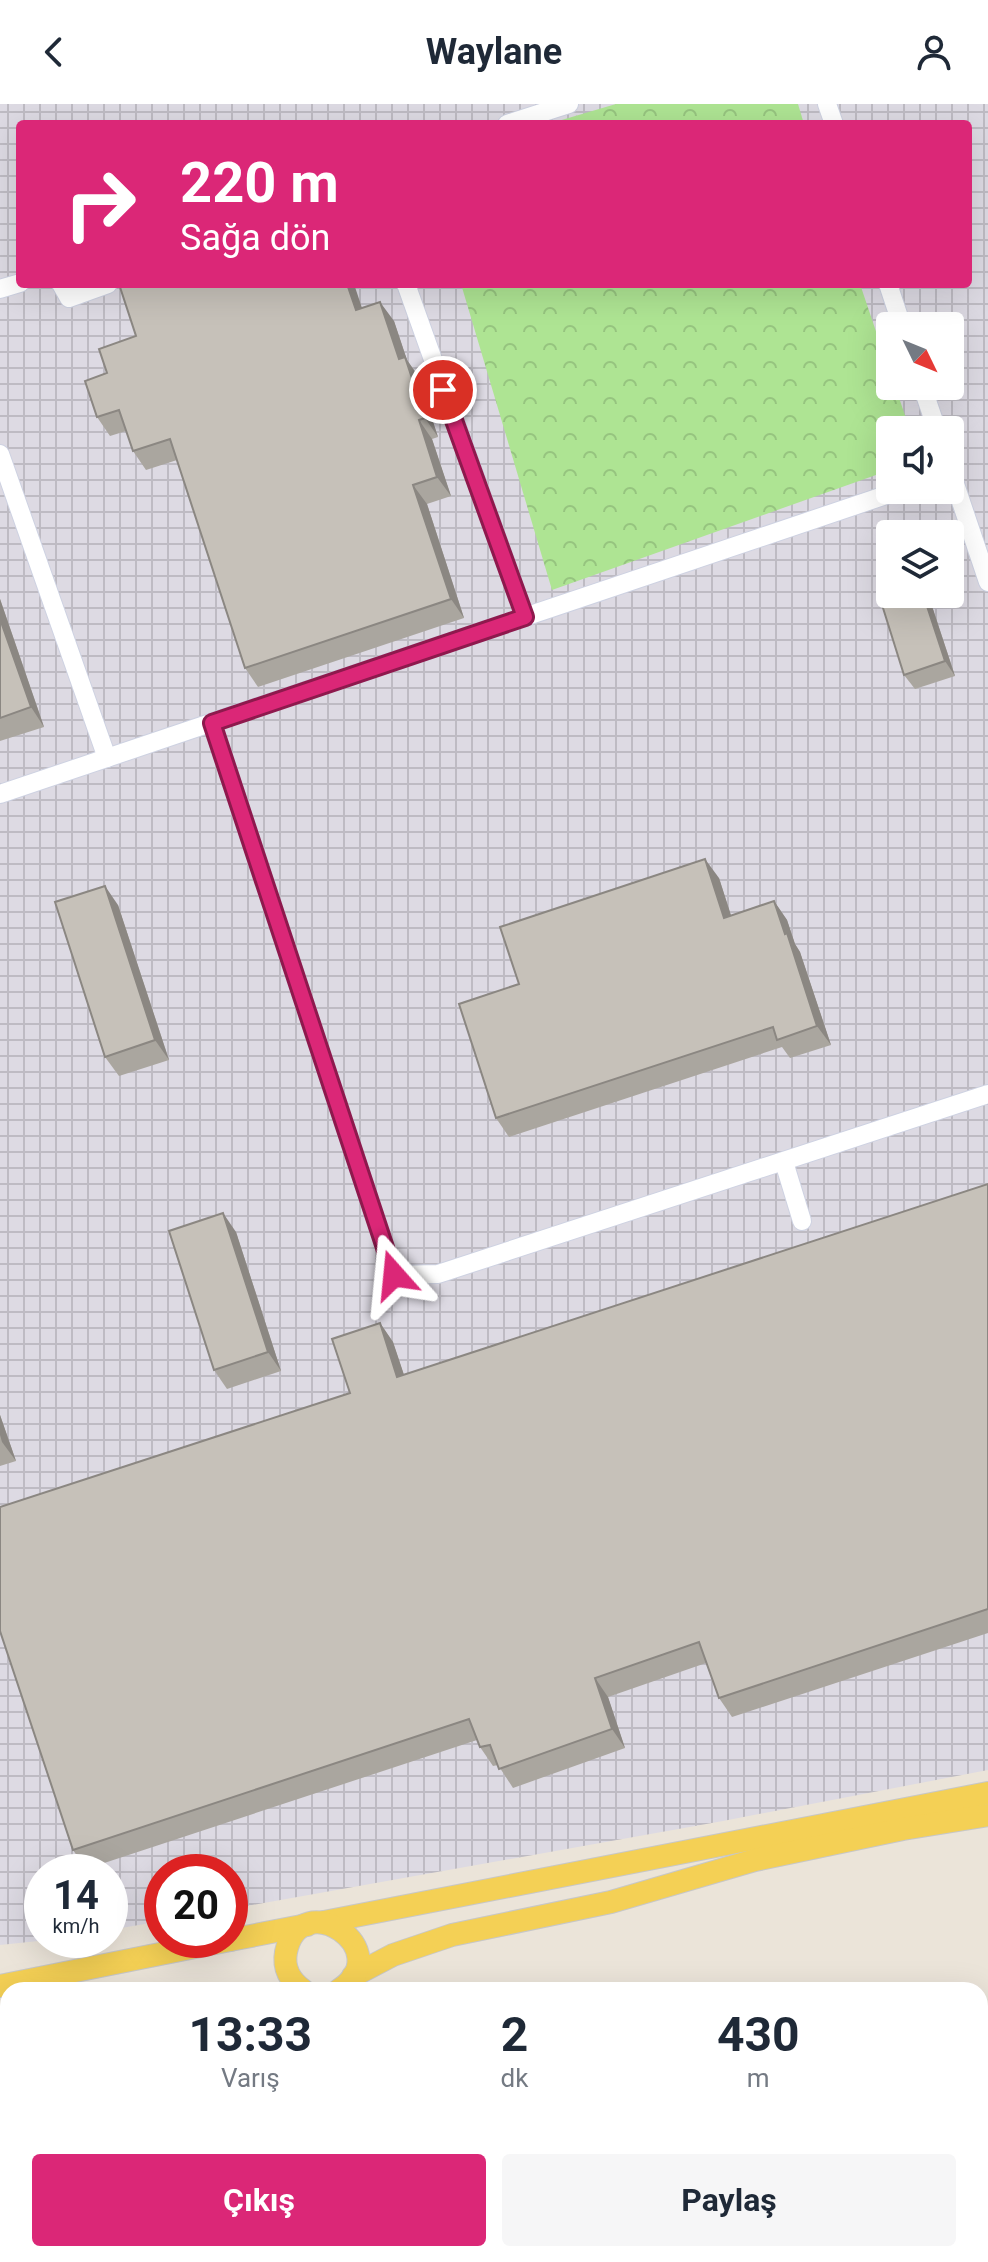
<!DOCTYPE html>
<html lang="tr">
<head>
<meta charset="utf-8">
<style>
	:root { --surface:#fff; --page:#f6f6f7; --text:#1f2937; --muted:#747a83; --accent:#db2777 }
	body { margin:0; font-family:Roboto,sans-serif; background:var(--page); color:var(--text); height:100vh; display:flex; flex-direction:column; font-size:30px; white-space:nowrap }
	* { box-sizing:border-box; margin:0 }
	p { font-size:26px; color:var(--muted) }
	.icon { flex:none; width:44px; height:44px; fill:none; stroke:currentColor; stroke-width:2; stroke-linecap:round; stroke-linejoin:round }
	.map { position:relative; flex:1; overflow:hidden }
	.details { position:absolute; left:0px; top:1878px; width:988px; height:280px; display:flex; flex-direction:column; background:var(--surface); border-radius:24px 24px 0 0; box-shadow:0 8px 32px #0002 }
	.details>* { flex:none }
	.hud { position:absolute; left:16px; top:16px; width:956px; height:168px; border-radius:8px; box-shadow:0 8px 32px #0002; background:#db2777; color:#fff; overflow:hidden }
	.needle { width:52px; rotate:133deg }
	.fabs { position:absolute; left:876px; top:208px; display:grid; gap:16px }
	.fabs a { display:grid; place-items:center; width:88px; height:88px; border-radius:8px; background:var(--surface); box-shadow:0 8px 32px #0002; font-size:40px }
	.speed { position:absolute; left:24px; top:1750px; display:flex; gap:16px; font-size:40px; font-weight:700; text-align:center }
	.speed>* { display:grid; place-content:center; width:104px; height:104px; border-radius:50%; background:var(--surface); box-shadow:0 8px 32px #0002; line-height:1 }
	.speed small { font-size:20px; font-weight:400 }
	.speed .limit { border:12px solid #d22; background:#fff; color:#111 }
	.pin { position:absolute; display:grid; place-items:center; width:68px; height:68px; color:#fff; margin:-34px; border:4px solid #fff; border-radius:50%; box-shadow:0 2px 8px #0007 }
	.me { position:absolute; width:88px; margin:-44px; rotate:342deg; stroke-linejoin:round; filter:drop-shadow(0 0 6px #0008) }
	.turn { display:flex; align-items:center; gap:28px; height:168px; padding:0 32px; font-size:36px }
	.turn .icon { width:104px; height:104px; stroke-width:2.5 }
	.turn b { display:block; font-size:56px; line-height:68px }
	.eta { display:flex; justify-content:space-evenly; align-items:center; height:136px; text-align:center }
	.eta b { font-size:48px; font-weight:700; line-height:56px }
	.primary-button { display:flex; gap:16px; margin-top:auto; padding:16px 32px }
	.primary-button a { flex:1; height:92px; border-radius:8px; background:var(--accent); color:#fff; font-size:32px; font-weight:700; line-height:92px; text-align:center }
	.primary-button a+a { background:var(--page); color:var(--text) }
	header { display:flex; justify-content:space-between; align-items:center; height:104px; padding:0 32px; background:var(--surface); font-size:36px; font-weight:700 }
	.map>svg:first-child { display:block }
	.industrial { fill:url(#industrial-grid); fill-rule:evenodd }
	.forest { fill:url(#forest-crowns) }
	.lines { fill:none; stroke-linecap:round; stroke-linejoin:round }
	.minor-casing { stroke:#ced2e2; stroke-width:20 }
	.major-casing { stroke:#c7c7c7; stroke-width:24 }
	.minor { stroke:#fff; stroke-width:18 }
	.major { stroke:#f4d055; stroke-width:22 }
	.wall { fill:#aaa69f }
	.shaded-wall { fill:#8b8782 }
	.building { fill:#c6c1b9; stroke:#8b8782; stroke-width:2 }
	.route-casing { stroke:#8e194d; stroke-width:20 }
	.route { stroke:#db2777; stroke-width:14 }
</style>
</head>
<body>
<header><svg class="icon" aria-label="back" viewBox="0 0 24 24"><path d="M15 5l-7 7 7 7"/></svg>Waylane<svg class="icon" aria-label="person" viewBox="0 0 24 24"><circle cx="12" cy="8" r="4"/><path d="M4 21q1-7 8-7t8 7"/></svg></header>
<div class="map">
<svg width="988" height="2158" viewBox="0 0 988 2158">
	<defs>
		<pattern id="industrial-grid" width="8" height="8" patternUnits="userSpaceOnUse" patternTransform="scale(2)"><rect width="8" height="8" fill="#dddae3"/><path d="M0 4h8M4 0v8" fill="none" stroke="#bebbc3"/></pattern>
		<pattern id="forest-crowns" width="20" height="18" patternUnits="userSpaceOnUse" patternTransform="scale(2)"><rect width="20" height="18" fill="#aee493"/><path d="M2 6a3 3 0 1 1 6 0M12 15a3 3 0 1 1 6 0" fill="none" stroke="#96c47f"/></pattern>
	</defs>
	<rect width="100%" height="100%" fill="#ebe4d9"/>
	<path class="industrial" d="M0 0H988V1666L723 1717 230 1805V1768H162V1817L110 1826V1768H42V1836H48L0 1841ZM20 20H968V180H20ZM890 222H950V282H890ZM890 326H950V386H890ZM890 430H950V490H890Z"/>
	<g class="forest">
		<polygon points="616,0 798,0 804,20 548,20"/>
		<polygon points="461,180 860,180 890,269 890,282 895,282 910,326 890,326 890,366 552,486"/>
	</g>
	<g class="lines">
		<defs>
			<g id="minor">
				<polyline points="827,0 834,20"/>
				<polyline points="507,20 569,0"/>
				<polyline points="61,180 69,194 108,180"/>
				<polyline points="406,180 525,513"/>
				<polyline points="888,180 902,222"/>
				<polyline points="0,185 20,179"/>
				<polyline points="922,282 937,326"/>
				<polyline points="0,350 107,654"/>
				<polyline points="950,365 988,478"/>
				<polyline points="212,619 394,1171 438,1170 988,990"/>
				<polyline points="0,690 901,386"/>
				<polyline points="784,1058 802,1117"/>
				<polyline points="318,2150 318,2158"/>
				<polyline points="367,2150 368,2158"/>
			</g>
			<g id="major">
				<polyline points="324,1818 988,1689"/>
				<polyline points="230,1836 307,1821"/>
				<polyline points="353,1872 393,1851 452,1831 611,1798 755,1756 903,1725 988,1711"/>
				<polyline points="0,1882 230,1836"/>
				<path d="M303 1886C290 1877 283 1864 286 1848 300 1779 400 1847 339 1886"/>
				<polyline points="0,1947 8,1945"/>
			</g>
		</defs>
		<use href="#minor" class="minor-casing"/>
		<use href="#major" class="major-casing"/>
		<use href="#minor" class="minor"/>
		<use href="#major" class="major"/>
	</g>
	<g class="wall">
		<polygon points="362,204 394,217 407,256 418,272 438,333 432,335 451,392 427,400 464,514 258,583 245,564 177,356 146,366 133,347 126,327 110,332 97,313"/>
		<polygon points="890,490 928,490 955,572 915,585 904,571"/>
		<polygon points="0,495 44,623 0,637"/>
		<polygon points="719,774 731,812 774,797 787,816 795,840 800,848 831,941 790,954 782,943 509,1033 496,1014 519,880"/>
		<polygon points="118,801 169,956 119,972 105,953"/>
		<polygon points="988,1080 988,1529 732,1613 719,1594 706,1559 608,1593 625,1644 513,1684 498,1661 493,1662 480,1643 477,1636 86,1765 73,1746 350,1289 380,1219 393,1238 404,1271"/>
		<polygon points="236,1128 281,1267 227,1285 214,1266"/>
		<polygon points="0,1311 16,1357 0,1362"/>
	</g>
	<g class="shaded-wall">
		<polygon points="347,180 354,180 369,225 356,206"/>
		<polygon points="380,198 394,217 407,256 418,272 438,333 425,314 399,255"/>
		<polygon points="419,316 432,335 451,392 437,373"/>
		<polygon points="413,381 427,400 464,514 451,495"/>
		<polygon points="923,490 928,490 955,572 945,557"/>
		<polygon points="0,495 44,623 31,603 0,515"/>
		<polygon points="705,755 719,774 738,833 724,814"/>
		<polygon points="105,782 118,801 169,956 155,936"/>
		<polygon points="774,797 787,816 795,840 800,848 831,941 817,922"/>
		<polygon points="223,1109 236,1128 281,1267 268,1248"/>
		<polygon points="380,1219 393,1238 411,1292 397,1273"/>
		<polygon points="0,1311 16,1357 2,1338 0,1331"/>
		<polygon points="595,1574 608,1593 625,1644 612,1625"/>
	</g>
	<g class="building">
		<polygon points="119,180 347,180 356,206 380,198 399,255 405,253 425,314 419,316 437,373 413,381 451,495 245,564 170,335 133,347 119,306 97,313 85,277 107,269 99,245 136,232"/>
		<polygon points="890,484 890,490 923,490 945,557 904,571 878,488"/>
		<polygon points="0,515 31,603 0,614"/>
		<polygon points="705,755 724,814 774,797 785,830 787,829 817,922 777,936 773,923 496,1014 459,900 519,880 500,823"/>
		<polygon points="105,782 155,936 105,953 55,798"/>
		<polygon points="988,1080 988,1505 719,1594 699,1538 595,1574 612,1625 499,1665 490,1641 480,1643 469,1615 73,1746 0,1527 0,1403 350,1289 332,1235 380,1219 397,1273"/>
		<polygon points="223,1109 268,1248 214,1266 169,1127"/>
		<polygon points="988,2097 988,2158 945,2158 942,2150 980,2150 980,2100"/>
	</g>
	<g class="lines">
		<defs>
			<polyline id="route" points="394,1171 212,619 525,513 443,286"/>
		</defs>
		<use href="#route" class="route-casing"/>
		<use href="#route" class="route"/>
	</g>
</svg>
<div class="fabs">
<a><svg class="needle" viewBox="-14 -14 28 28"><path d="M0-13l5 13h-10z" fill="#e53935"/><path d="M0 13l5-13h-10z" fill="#747a83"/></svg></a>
<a><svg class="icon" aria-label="sound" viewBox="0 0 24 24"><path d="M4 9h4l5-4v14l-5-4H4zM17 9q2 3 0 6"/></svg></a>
<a><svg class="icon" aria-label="layers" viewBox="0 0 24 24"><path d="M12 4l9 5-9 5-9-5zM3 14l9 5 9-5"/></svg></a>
</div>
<div class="speed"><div>14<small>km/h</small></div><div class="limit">20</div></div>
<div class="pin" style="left:443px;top:286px;background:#d93025"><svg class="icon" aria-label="arrive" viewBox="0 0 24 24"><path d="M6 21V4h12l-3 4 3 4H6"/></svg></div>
<svg class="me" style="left:394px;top:1171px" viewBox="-20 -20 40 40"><path d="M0-17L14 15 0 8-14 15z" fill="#db2777" stroke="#fff" stroke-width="4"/></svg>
<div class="hud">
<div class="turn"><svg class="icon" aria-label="right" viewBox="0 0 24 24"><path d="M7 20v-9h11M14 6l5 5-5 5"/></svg><div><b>220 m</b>Sağa dön</div></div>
</div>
<section class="details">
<div class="eta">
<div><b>13:33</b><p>Varış</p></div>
<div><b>2</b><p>dk</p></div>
<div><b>430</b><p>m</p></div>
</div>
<div class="primary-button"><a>Çıkış</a><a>Paylaş</a></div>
</section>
</div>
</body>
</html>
